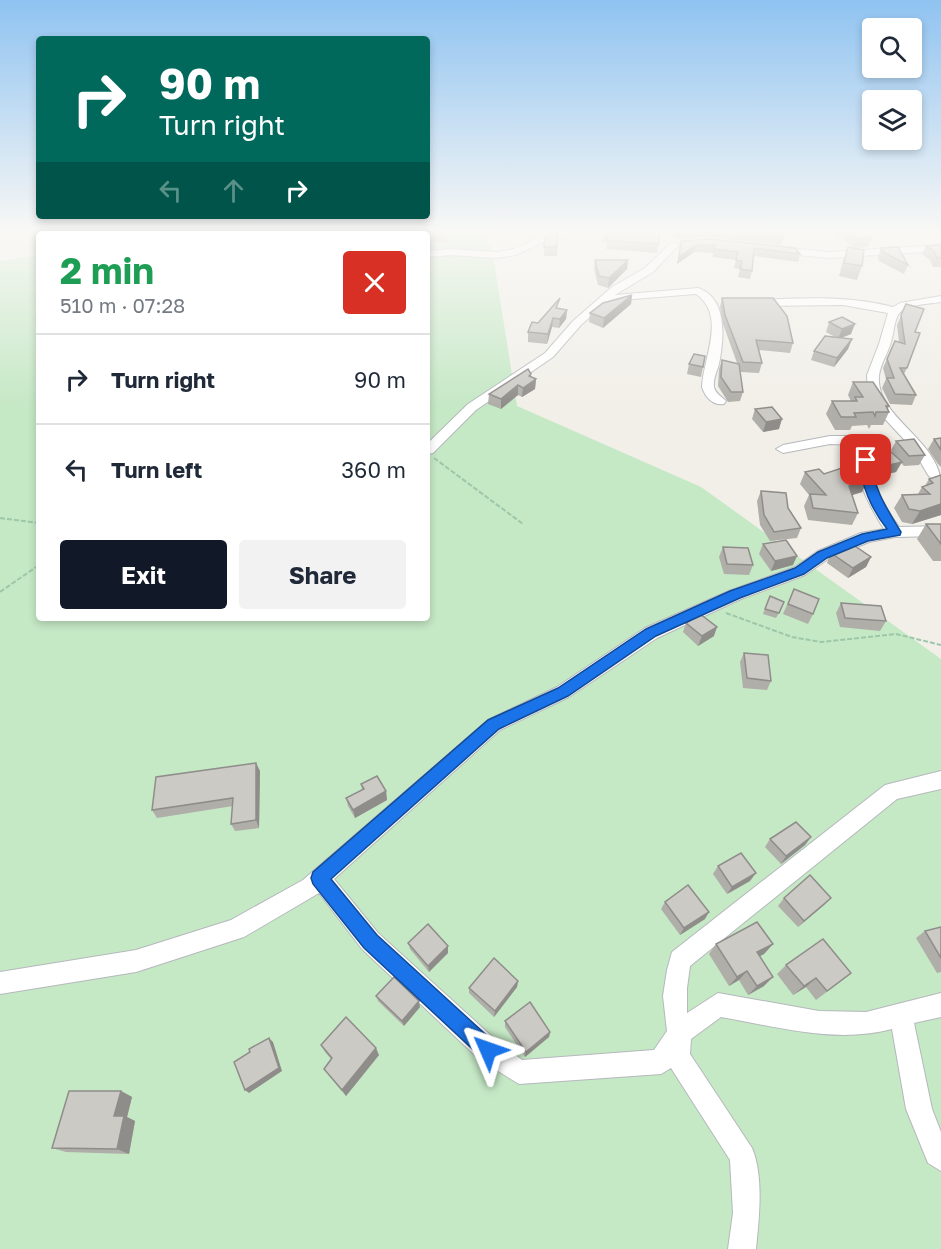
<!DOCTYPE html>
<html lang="en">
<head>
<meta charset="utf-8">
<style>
	:root { --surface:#fff; --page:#f2f2f3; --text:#1f2937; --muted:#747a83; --line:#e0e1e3; --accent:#111827 }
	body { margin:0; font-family:"Golos Text",sans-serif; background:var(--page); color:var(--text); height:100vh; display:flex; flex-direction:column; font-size:22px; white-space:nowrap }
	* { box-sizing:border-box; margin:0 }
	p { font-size:20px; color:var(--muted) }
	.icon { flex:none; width:33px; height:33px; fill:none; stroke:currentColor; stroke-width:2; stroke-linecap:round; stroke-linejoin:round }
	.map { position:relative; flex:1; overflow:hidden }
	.side { position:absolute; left:36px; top:231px; width:394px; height:390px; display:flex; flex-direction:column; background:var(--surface); border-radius:6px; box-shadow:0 3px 9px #0003 }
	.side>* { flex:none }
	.hud { position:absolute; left:36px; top:36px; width:394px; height:183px; border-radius:6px; box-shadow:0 3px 9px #0003; background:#00695c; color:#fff; overflow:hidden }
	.fabs { position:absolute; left:862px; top:18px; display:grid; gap:12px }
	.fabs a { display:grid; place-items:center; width:60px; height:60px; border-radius:6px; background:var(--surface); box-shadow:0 3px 9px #0003; font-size:30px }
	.pin { position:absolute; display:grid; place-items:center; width:51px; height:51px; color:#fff; margin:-26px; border-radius:12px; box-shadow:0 3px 9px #0006 }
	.me { position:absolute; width:66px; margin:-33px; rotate:313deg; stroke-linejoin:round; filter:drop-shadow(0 0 4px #0008) }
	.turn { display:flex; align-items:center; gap:21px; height:126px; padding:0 24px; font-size:27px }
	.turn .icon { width:78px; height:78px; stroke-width:2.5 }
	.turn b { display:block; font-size:42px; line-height:51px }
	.lanes { display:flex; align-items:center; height:57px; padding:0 24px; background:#0003; justify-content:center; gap:30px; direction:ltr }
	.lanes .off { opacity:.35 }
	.round { display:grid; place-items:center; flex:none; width:63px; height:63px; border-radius:6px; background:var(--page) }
	.overview { display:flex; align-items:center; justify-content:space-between; height:102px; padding:0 24px }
	h1 { font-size:36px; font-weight:700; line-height:45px; color:#1e9e55 }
	.button { display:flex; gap:12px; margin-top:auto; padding:12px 24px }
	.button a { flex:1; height:69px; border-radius:6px; background:var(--accent); color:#fff; font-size:24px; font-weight:700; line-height:69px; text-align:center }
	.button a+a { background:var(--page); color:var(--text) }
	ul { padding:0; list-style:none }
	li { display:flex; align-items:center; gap:18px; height:90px; padding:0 24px; border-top:2px solid var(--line) }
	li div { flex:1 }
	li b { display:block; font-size:22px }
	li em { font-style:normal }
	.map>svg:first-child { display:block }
	.green { fill:#c5e8c5 }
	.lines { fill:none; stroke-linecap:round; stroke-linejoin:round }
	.minor-casing { stroke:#b5b8bc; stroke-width:2 }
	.path { stroke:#9cc7a9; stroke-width:2; stroke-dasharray:5 2; stroke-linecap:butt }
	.minor { fill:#fff; fill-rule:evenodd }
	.wall { fill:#afaea9 }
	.shaded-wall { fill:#8f8d8a }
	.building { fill:#cccac5; stroke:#8f8d8a; stroke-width:1.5 }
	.route { fill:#1a73e8; stroke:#114b97; stroke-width:1.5 }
</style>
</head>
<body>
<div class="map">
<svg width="941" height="1249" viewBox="0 0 941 1249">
	<rect width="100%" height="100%" fill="#f1efe8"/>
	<polygon class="green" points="205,231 482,231 492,249 517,406 701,487 941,659 941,1249 0,1249 0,261 39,255 39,618 428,618 428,234 185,234"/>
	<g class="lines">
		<defs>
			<g id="minor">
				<polygon points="569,231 586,231 542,243 516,255 497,258 451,255 428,257 428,251 451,249 497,252 514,249 536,239"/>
				<path d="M672 242 680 244 653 272 615 295 698 288C728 298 724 339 719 364 717 371 713 379 714 387 715 393 722 397 726 401L724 404C713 406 705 397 702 387 703 358 727 316 696 294L608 301 581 325 553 357 476 410 433 453 428 454V443L468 404 545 353 573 321 612 287 645 268Z"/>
				<polygon points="941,245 941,251 829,258 777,253 772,250 777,247 829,252"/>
				<path d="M941 296V302C930 304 904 304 898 315 894 322 894 333 891 342 888 353 880 365 879 376 875 417 941 441 941 485L936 483 928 475 913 449 885 419 868 392 867 375 879 344 888 313 843 305 755 306 750 303 755 300C801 298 847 295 893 307L900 303Z"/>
				<path d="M830 436H849L863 439C872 454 870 459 873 476 875 490 890 515 899 527L941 526V536L895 537 869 542 828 559 805 575 741 599 657 638 569 697 500 730 334 879 378 933 497 1041 522 1060 654 1050 667 1031 663 996 667 970 672 952 885 785 941 771V789L897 799 690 966 687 988V1013L718 993 819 1011 866 1012 941 993V1017L914 1023 932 1109 941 1132V1171L928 1163 906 1109 892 1029C835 1044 778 1027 721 1017L691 1039 690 1054 752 1148C764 1176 759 1219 756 1249H728L733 1213 730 1160 671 1068 661 1074 519 1084 479 1059 362 949 319 893 244 937 136 972 0 994V972L136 950 231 920 303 880 488 720 557 687 645 628 729 591 795 567 818 551 861 533 884 529C876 517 862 491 859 477 856 463 859 461 853 445L830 444 783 453 776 449 783 445Z"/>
			</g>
		</defs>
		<use href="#minor" class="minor-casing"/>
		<g class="path">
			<polyline points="434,458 523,524"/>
			<polyline points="0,518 39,523"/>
			<polyline points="0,592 39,565"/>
			<polyline points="726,613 792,637 821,642 896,634 941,645"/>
		</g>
		<use href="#minor" class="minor"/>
	</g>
	<g class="wall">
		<polygon points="448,231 446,243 433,242 433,234"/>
		<polygon points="603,231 659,244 657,253 606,249 607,242 602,242"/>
		<polygon points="670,231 779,231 784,236 781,245 708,237 676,239"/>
		<polygon points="831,231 862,231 872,238 868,247 855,248"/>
		<polygon points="558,233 557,256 544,256 545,236"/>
		<polygon points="710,239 800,254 798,262 754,256 752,271 750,279 738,277 740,269 734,268 736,260 713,257 713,253 694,252 677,264 681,241"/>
		<polygon points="926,246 941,246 941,267 933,267 930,260 922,254"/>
		<polygon points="848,247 862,266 857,280 839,276 843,261"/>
		<polygon points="881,248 908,265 904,274 879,261 878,257"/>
		<polygon points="595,260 628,260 627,269 608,288 598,285 594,269"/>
		<polygon points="632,295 631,304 603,328 589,322 590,313"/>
		<polygon points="722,298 793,343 790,353 759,350 762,363 759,373 741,372 740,369 743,392 740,401 728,402 718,386 719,369 722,360 737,363 723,324 720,307"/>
		<polygon points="906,304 915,332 907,368 904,374 916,395 912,405 890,404 882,388 886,379 883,368 895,341 899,342 897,325"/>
		<polygon points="559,308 567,310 566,319 559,328 552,327 547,344 528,342 528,332 538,323"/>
		<polygon points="829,322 851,334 841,338 852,339 848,349 834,367 811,360 814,351 835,337 826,332"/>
		<polygon points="689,364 703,367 701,377 687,374"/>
		<polygon points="531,374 531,377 536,379 535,389 522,397 518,395 501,409 488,404 489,394"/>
		<polygon points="853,382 889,406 888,409 889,412 883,425 871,425 869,429 867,425 852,426 850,430 835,430 826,414 832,401 851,401 848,395"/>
		<polygon points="755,409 779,429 763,432 752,419"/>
		<polygon points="941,438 941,467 938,464 928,449 934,439"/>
		<polygon points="896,441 925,455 919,465 904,466 901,463 896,472 883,475 874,465 873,462 878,452 898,459 891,450"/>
		<polygon points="805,472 824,474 862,492 852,495 858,513 852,525 808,520 804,506 809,495 800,484"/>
		<polygon points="941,475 941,515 912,524 902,522 894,508 902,495 918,494 922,487 925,486 929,479"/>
		<polygon points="761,491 788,508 801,528 797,538 770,541 760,525 757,501"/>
		<polygon points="926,524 941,524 941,561 933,561 917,539"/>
		<polygon points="763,544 793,565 771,571 759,554"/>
		<polygon points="723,547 753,565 749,575 724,574 719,557"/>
		<polygon points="831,553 871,557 866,567 848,578 827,563"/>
		<polygon points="794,589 813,614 808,624 783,614"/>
		<polygon points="770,596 779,613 776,618 763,614"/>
		<polygon points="841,603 886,621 880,631 840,627 836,613"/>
		<polygon points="686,623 714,636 698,646 683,632"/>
		<polygon points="744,653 771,681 767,690 743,688 740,662"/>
		<polygon points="256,763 260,771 259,828 235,831 231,824 233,806 157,818 152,810"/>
		<polygon points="361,784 386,791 387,800 355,818 348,806 346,798 362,790"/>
		<polygon points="811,837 805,845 781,864 765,847 770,839"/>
		<polygon points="718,866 750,881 727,894 713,874"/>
		<polygon points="784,898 831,898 824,905 798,927 778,906"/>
		<polygon points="665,902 705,919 680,935 661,909"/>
		<polygon points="941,927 941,972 937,973 916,938 925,931"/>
		<polygon points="408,943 448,946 448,953 429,972 410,949"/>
		<polygon points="716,944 773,944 764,954 760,956 764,986 748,995 739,980 729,986 709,954"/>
		<polygon points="786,965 840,982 816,1000 806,987 793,995 777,974"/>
		<polygon points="518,981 517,987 494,1017 469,993 469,988"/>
		<polygon points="376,996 420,1007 404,1026 378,1001"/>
		<polygon points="505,1021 550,1032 549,1037 525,1057 505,1027"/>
		<polygon points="321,1045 379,1055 346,1096 324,1069 331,1059 325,1052"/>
		<polygon points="121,1091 132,1097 127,1117 135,1121 129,1154 66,1152 52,1148"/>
	</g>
	<g class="shaded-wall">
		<polygon points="696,245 694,252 677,264 679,257"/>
		<polygon points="628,260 627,269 608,288 609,278"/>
		<polygon points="632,295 631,304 603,328 604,318"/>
		<polygon points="567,310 566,319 559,328 560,319"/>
		<polygon points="553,318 552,327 547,344 548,334"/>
		<polygon points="855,324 851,334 838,339 842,329"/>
		<polygon points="852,339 848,349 834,367 837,358"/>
		<polygon points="531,374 530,383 536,379 535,389 522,397 523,388 529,376"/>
		<polygon points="518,385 518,395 501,409 501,399"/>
		<polygon points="782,419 779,429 763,432 766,422"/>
		<polygon points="902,462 896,472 883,475 889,465"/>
		<polygon points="868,480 862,492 843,498 849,486"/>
		<polygon points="941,504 941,515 912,524 920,511"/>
		<polygon points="797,556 793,565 771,571 775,561"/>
		<polygon points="871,557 866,567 848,578 853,568"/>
		<polygon points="717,627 714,636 698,646 702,636"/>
		<polygon points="256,763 260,771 259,828 256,820"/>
		<polygon points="386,791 387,800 355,818 353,810"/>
		<polygon points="811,837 805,845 781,864 786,856"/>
		<polygon points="756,873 750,881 727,894 732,887"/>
		<polygon points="831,898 824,905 798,927 804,921"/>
		<polygon points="709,912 705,919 680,935 684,928"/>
		<polygon points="773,944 764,954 749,962 757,952"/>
		<polygon points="448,946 448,953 429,972 428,966"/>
		<polygon points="747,971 739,980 729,986 737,977"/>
		<polygon points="773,977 764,986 748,995 757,986"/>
		<polygon points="816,978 806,987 793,995 804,986"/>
		<polygon points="518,981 517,987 494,1017 495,1011"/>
		<polygon points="419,1001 420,1007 404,1026 402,1021"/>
		<polygon points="550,1032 549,1037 525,1057 526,1052"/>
		<polygon points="269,1038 273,1042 282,1071 249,1093 245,1090"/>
		<polygon points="376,1048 379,1055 346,1096 342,1090"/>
		<polygon points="121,1091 132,1097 127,1117 135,1121 129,1154 117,1149 114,1116"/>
	</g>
	<g class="building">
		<polygon points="434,231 446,231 446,234 433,234"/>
		<polygon points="603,231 654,231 659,233 659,244 607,240 608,233 603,233"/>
		<polygon points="740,231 779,231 784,236"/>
		<polygon points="847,231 862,231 872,238 859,239"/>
		<polygon points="558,233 557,247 544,247 545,236"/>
		<polygon points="710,239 795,248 800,254 754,248 752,271 740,269 742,261 736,260 738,252 714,249 715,245 696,245 679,257 681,241"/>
		<polygon points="941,245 941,258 937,258 934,251 926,246"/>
		<polygon points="848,247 864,250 862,266 844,263"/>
		<polygon points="898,247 908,265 883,252 881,248"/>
		<polygon points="595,260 628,260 609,278 599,276"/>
		<polygon points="632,295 604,318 590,313 603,303"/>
		<polygon points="560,298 556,308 567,310 560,319 553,318 548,334 528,332 532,322 538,323"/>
		<polygon points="722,298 773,298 787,316 793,343 756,340 762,363 743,362 725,315"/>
		<polygon points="906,304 924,309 915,332 920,333 907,368 900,368 916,395 895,394 887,378 894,378 887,359 895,341 905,344 901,315"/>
		<polygon points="842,317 855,324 842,329 829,322"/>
		<polygon points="825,336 852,339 837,358 814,351"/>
		<polygon points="694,354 705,356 703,367 689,364"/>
		<polygon points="722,360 739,364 743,392 731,392 721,377"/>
		<polygon points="528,369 531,374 529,376 536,379 523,388 518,385 501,399 489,394"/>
		<polygon points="853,382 873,382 889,406 886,406 889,412 876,412 875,416 873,412 854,413 856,417 841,417 832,401 857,401 855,397 863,397"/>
		<polygon points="772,407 782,419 766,422 755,409"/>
		<polygon points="941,438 941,450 934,439"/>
		<polygon points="914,439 925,455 909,456 896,441"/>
		<polygon points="889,450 902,462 889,465 879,456 878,452"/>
		<polygon points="857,463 864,469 868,480 849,486 858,513 813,508 810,494 826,495 805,472 819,469 824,474"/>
		<polygon points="941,475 941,504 920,511 909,509 902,495 930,494 922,487 933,483 929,479"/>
		<polygon points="761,491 786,493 788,508 801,528 774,532 764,515"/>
		<polygon points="926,524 941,524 941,544"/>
		<polygon points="786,540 797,556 775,561 763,544"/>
		<polygon points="852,544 871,557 853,568 831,553"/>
		<polygon points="723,547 748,548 753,565 727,564"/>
		<polygon points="794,589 819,599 813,614 788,604"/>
		<polygon points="770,596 784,602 779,613 765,609"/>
		<polygon points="841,603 881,606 886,621 845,618"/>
		<polygon points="700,614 717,627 702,636 686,623"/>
		<polygon points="744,653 768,655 771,681 747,678"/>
		<polygon points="256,763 256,820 231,824 233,798 152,810 156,777"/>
		<polygon points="377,776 386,791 353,810 346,798 364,789 361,784"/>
		<polygon points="796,822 811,837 786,856 770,839"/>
		<polygon points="741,853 756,873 732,887 718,866"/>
		<polygon points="810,875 831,898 804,921 784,898"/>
		<polygon points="688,885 709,912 684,928 665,902"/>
		<polygon points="757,922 773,944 757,952 773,977 757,986 747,971 737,977 716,944"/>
		<polygon points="428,924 448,946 428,966 408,943"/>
		<polygon points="941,927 941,958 925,931"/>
		<polygon points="823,939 851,973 827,991 816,978 804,986 786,965"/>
		<polygon points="494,958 518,981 495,1011 469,988"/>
		<polygon points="394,977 419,1001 402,1021 376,996"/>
		<polygon points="530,1002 550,1032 526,1052 505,1021"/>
		<polygon points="346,1017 376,1048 342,1090 324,1069 332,1058 321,1045"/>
		<polygon points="269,1038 279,1068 245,1090 234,1062 250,1052 249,1049"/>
		<polygon points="69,1091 121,1091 114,1116 124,1116 117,1149 52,1148"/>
	</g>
	<linearGradient id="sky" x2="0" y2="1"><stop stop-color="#8fc3f1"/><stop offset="0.57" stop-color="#f9f8f5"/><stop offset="1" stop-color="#f9f8f5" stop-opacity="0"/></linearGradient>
	<rect width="941" height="406" fill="url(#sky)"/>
	<path class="route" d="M866 456 872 460C872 487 887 509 901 532L900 535 868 541 827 558 804 574 740 598 656 636 568 696 499 729 331 879 377 935 495 1043 498 1050 495 1057 488 1060 481 1057 364 948 313 884 311 878 313 872 488 720 558 688 646 629 730 591 795 568 818 552 862 534 887 529C872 510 860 484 860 460Z"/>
</svg>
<div class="fabs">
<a><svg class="icon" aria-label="search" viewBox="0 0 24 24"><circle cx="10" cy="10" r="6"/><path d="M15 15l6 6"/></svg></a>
<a><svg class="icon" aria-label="layers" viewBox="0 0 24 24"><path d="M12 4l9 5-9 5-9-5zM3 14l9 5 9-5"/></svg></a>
</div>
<div class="pin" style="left:866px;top:460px;background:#d93025"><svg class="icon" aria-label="arrive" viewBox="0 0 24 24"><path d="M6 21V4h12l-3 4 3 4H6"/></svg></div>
<svg class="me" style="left:488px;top:1050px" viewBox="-20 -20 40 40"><path d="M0-17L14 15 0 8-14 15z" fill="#1a73e8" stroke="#fff" stroke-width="4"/></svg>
<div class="hud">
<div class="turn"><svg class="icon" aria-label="right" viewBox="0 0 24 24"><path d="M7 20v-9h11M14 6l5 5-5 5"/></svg><div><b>90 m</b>Turn right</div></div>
<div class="lanes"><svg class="icon off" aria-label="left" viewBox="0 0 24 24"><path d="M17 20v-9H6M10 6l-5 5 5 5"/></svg><svg class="icon off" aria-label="ahead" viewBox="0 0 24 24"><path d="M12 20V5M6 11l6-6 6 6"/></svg><svg class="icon" aria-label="right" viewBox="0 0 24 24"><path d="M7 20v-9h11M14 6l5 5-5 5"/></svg></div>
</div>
<section class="side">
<div class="overview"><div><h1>2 min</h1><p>510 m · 07:28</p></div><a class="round" style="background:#d93025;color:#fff"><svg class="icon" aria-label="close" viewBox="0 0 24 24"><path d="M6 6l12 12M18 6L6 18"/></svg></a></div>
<ul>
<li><svg class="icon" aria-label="right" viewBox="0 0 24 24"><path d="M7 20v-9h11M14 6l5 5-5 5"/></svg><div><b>Turn right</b></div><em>90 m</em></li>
<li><svg class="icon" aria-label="left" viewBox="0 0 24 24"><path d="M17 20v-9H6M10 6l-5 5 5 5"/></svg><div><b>Turn left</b></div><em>360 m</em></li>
</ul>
<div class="button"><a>Exit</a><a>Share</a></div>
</section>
</div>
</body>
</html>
